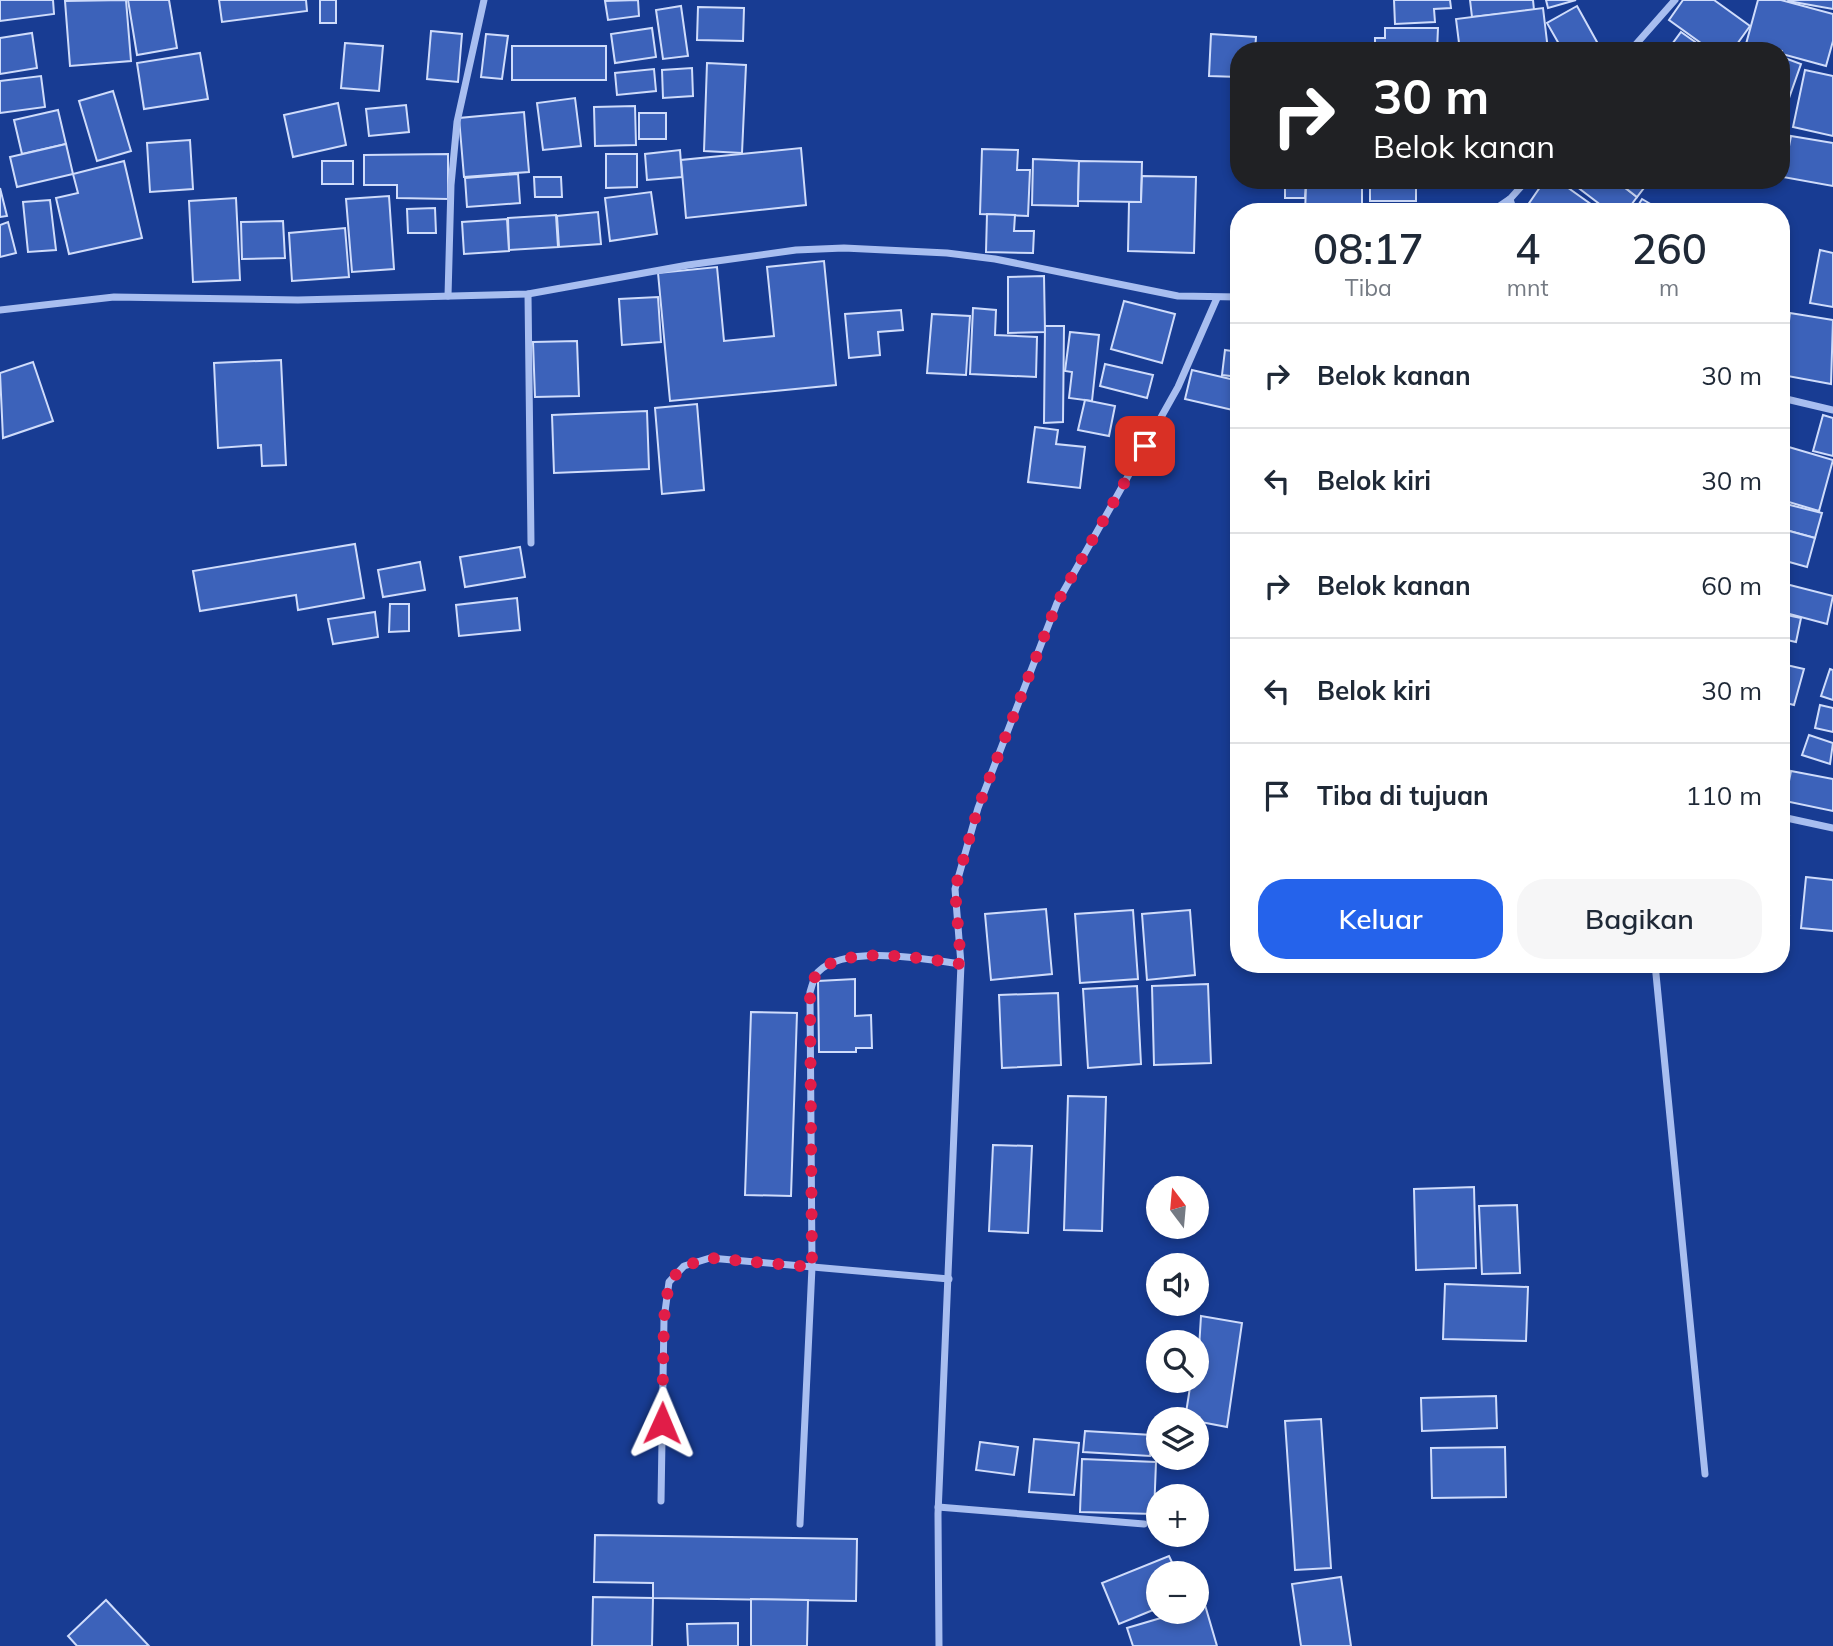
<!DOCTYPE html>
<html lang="id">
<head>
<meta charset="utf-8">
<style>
	:root { --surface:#fff; --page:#f6f6f7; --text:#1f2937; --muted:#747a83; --line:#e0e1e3; --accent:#2563eb }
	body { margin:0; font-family:Mulish,sans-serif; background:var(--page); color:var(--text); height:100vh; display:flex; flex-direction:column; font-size:26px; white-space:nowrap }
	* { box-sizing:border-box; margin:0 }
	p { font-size:23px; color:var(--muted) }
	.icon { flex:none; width:38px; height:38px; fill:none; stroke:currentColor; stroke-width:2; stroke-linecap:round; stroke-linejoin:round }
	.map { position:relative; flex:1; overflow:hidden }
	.drawer { position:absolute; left:1230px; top:203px; width:560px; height:770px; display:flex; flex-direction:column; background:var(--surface); border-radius:28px; box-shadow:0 4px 10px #0003 }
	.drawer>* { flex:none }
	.top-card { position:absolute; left:1230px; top:42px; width:560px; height:147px; border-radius:28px; box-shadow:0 4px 10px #0003; background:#202124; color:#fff; overflow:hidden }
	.needle { width:46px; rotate:344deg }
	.fabs { position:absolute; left:1146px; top:1176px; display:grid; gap:14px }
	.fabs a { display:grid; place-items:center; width:63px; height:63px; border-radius:50%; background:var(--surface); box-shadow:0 4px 10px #0003; font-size:35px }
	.pin { position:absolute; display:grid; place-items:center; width:60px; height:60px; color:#fff; margin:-30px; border-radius:14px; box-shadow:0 4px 10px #0006 }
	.me { position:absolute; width:77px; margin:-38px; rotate:1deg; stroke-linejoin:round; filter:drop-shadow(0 0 5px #0008) }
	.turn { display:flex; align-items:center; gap:24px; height:147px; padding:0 28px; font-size:32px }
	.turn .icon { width:91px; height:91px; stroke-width:2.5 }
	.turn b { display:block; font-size:49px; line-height:60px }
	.eta { display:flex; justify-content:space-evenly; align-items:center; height:119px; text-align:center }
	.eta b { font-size:42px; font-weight:600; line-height:49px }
	.button { display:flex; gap:14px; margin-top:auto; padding:14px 28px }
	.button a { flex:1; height:80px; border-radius:28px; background:var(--accent); color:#fff; font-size:28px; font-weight:600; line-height:80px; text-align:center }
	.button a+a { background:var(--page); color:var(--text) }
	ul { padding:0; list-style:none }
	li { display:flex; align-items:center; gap:21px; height:105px; padding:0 28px; border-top:2px solid var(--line) }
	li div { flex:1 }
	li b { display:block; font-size:26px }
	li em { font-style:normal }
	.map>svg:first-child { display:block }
	.building { fill:#3c62ba; stroke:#cfdcfb; stroke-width:2 }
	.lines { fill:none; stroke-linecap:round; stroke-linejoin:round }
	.minor { stroke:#a8bef0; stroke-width:7 }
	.route { stroke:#e11d48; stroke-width:12; stroke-dasharray:0 21.6 }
</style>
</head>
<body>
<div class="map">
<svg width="1833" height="1646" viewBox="0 0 1833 1646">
	<rect width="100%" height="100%" fill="#183c93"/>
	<g class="building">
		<polygon points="0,0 53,0 54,14 0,21"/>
		<polygon points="126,0 131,61 70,66 65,1"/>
		<polygon points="128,0 169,0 177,48 137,55"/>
		<polygon points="219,0 306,0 307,11 222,22"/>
		<rect x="320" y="0" width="16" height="23"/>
		<polygon points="638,0 639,16 608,20 605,1"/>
		<polygon points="1394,0 1450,0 1451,8 1434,9 1435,22 1395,24"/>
		<polygon points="1470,0 1533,0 1534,10 1472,17"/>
		<polygon points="1546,0 1576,0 1548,8"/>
		<polygon points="1683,0 1714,0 1750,26 1732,51 1712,51 1669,20"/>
		<polygon points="1758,0 1781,0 1833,14 1833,41 1826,66 1782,54 1782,51 1746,44"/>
		<polygon points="1789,0 1833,0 1833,9 1788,1"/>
		<polygon points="681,6 688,56 663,59 656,10"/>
		<polygon points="1577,6 1602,51 1563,51 1547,23"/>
		<polygon points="698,7 744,8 743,41 697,40"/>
		<polygon points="1543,8 1548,50 1460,51 1456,19"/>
		<polygon points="652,28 656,57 615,63 611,34"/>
		<polygon points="1385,28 1438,28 1437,51 1375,51 1375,38 1385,38"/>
		<polygon points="431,31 462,34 458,82 427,79"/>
		<polygon points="1681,32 1708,51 1667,51"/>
		<polygon points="32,33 37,68 0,74 0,38"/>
		<polygon points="486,34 508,36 502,79 481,77"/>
		<polygon points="1211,34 1256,37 1255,51 1239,51 1239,77 1209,76"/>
		<polygon points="345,43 383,46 379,91 341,88"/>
		<rect x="512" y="46" width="94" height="34"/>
		<polygon points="200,53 208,99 144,109 137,63"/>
		<polygon points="1782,57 1801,64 1783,115 1782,115"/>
		<polygon points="707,63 746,65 742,153 704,151"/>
		<polygon points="692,68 693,96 663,98 662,70"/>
		<polygon points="654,69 656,91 617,95 615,73"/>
		<polygon points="1805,70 1833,76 1833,136 1793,127"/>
		<polygon points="41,76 45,107 0,113 0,81"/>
		<polygon points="113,91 131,151 97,161 79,101"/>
		<polygon points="575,98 581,146 543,150 537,103"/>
		<polygon points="338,103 346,145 293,157 284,115"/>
		<polygon points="406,105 409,132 369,136 366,109"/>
		<polygon points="635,106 636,145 595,146 594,107"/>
		<polygon points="58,110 66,144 22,154 14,120"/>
		<polygon points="524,112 529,172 464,177 459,118"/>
		<rect x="639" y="113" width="27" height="26"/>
		<polygon points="1791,136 1833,143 1833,186 1783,177"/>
		<polygon points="190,140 193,189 150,192 147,143"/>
		<polygon points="66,144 73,174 17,187 10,157"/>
		<polygon points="801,148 806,205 686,218 681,160"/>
		<polygon points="982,149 1018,150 1017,170 1030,170 1028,216 980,214"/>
		<polygon points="680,150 682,177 647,180 645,154"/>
		<polygon points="448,154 448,199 397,198 397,185 364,185 364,155"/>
		<polygon points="606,154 637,154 637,187 606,188"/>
		<polygon points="1033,159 1079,161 1078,206 1032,205"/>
		<polygon points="124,161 142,238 69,254 56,198 78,193 73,174"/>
		<rect x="322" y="161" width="31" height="23"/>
		<polygon points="1079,161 1142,162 1141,202 1078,201"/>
		<polygon points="518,174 520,203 467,207 465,178"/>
		<polygon points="1142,176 1196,177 1194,253 1128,251 1129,202 1141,202"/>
		<polygon points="534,177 561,177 562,197 535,197"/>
		<polygon points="1285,180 1306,180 1305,198 1285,198"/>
		<rect x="1370" y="180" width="46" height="21"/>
		<polygon points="1545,180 1557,180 1602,212 1523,212"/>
		<polygon points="1568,180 1615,180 1637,197 1626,212 1610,212"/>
		<polygon points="1615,180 1650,180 1637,197"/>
		<polygon points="1306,187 1362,187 1362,212 1305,212"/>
		<polygon points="0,188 7,216 0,217"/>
		<polygon points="651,192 657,234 610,241 605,198"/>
		<polygon points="389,196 394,269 352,272 346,199"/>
		<polygon points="236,198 240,280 193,282 189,201"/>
		<polygon points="1642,199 1664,212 1634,212"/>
		<polygon points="50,200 56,250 28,252 23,202"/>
		<polygon points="435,208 436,233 408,233 407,209"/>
		<polygon points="598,212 601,244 559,247 557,216"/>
		<polygon points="987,214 1015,215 1014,231 1034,231 1033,253 986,252"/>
		<polygon points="556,215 558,247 509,250 508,218"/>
		<polygon points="507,219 509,251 464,254 462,222"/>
		<polygon points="283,221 285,258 242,259 241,222"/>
		<polygon points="8,222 16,253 0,257 0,225"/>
		<polygon points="345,228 349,277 292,281 289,233"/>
		<polygon points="1820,250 1833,253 1833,307 1810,303"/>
		<polygon points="824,261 836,385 670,401 658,273 717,267 724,341 774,336 767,267"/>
		<polygon points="1044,276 1045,332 1008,333 1008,277"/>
		<polygon points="658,297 661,342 622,345 619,299"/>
		<polygon points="1124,301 1175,314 1162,363 1111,349"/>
		<polygon points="973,308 996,310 995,335 1037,337 1036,377 970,374"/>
		<polygon points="901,310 903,330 878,332 880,355 849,358 845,314"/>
		<polygon points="1790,313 1833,320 1831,384 1782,375"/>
		<polygon points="932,314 970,316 966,375 927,373"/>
		<polygon points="1045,326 1064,326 1063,422 1044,423"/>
		<polygon points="1070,332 1099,335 1092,401 1069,398 1072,372 1065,371"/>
		<polygon points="577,341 579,396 535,397 533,342"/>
		<polygon points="1225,350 1239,352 1239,377 1222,375"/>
		<polygon points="281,360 286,465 262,466 261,445 218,448 214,363"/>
		<polygon points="33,362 53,421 3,438 0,373"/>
		<polygon points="1105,364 1153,375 1147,398 1100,386"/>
		<polygon points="1192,370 1239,381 1237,411 1185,399"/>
		<polygon points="1085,400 1115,406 1109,436 1078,430"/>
		<polygon points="697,404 704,490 662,494 655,408"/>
		<polygon points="647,411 649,469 554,473 552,415"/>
		<polygon points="1823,415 1833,418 1833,456 1813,451"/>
		<polygon points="1035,427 1058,430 1056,444 1085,447 1080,488 1028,482"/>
		<polygon points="1782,445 1833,460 1819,511 1782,500"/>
		<polygon points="1782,503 1822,513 1815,538 1782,529"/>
		<polygon points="1782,529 1815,538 1807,567 1782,560"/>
		<polygon points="355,544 364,598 298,610 296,595 200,611 193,571"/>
		<polygon points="520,547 525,577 465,587 460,557"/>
		<polygon points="420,562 425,590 383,597 378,570"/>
		<polygon points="1782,583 1833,596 1827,624 1782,612"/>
		<polygon points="517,598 520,630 459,636 456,605"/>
		<polygon points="390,604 409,604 409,631 389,632"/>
		<polygon points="375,612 378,637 333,644 328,619"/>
		<polygon points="1782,614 1801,618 1796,642 1782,639"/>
		<polygon points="1782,664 1804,669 1794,705 1782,702"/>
		<polygon points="1830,669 1833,670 1833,700 1821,696"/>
		<polygon points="1820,705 1833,708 1833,732 1815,728"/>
		<polygon points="1809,735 1833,743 1830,764 1802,755"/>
		<polygon points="1791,771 1833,779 1833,811 1785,801"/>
		<polygon points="1782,864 1789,915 1782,916"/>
		<polygon points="1806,877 1833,880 1833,931 1801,928"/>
		<polygon points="1046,909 1052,974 991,980 985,914"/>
		<polygon points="1133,910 1138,979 1080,983 1075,914"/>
		<polygon points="1190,910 1195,975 1147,980 1142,914"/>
		<polygon points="855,979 855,1016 871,1015 872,1048 856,1048 856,1052 819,1052 818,981"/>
		<polygon points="1208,984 1211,1063 1154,1065 1152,986"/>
		<polygon points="1137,986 1141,1064 1088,1068 1083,989"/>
		<polygon points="1058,993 1061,1065 1002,1068 999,995"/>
		<polygon points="751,1012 797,1013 791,1196 745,1195"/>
		<polygon points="1068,1096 1106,1097 1102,1231 1064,1230"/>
		<polygon points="993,1145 1032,1146 1028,1233 989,1231"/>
		<polygon points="1474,1187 1476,1268 1416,1270 1414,1189"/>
		<polygon points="1517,1205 1520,1273 1482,1274 1479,1206"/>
		<polygon points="1445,1284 1528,1287 1526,1341 1443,1339"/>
		<polygon points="1201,1316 1242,1323 1227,1427 1185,1419 1191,1381 1197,1381"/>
		<polygon points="1496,1396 1497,1428 1422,1431 1421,1398"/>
		<polygon points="1321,1419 1331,1568 1295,1570 1285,1421"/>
		<polygon points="1085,1431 1152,1435 1150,1456 1083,1452"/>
		<polygon points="1034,1439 1079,1443 1074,1495 1029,1492"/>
		<polygon points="980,1442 1018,1447 1014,1475 976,1470"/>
		<polygon points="1505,1447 1506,1497 1432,1498 1431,1448"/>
		<polygon points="1082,1459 1156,1462 1154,1514 1080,1512"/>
		<polygon points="595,1535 857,1539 856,1601 653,1598 653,1583 594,1582"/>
		<polygon points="1169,1556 1177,1573 1158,1573 1158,1608 1119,1624 1102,1583"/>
		<polygon points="1341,1577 1351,1646 1301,1646 1292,1584"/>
		<polygon points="593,1597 653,1598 652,1646 592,1646"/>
		<polygon points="751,1599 808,1600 807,1646 751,1646"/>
		<polygon points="106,1600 149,1646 77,1646 68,1636"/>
		<polygon points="1205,1605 1217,1646 1133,1646 1127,1628 1181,1612 1197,1612 1197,1607"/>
		<polygon points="738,1623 738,1646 688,1646 687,1624"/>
	</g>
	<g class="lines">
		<g class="minor">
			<polyline points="1630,51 1675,0"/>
			<polyline points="1510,199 1514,212"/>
			<polyline points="1491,212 1510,199 1527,180"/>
			<polyline points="528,294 531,543"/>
			<polyline points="448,296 451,185 457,122 484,0"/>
			<polyline points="0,310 114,297 298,300 528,294 688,265 796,250 844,248 947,253 995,259 1178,296 1239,297"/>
			<polyline points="1782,398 1833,410"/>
			<polyline points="1782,817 1833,828"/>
			<polyline points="1655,964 1705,1474"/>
			<polyline points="661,1501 664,1319 669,1282 684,1266 710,1258 949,1279"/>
			<polyline points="938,1507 1144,1524"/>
			<path d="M800 1524 812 1267 810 992C812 986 814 976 818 972 845 944 925 959 961 964"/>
			<polyline points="939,1646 938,1514 961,964 955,889 978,808 1057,603 1178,387 1217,298"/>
		</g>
	</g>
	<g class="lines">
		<path class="route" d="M662 1423 664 1319 669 1282 684 1266 710 1258 812 1267 810 992C812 986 814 976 818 972 846 944 925 959 961 964L955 889 978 808 1057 603 1145 446"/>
	</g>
</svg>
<div class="fabs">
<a><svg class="needle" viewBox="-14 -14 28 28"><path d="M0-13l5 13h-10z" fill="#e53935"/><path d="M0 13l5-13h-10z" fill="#747a83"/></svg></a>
<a><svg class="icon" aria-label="sound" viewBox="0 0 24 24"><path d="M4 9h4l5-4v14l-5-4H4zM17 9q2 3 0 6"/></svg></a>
<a><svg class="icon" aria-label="search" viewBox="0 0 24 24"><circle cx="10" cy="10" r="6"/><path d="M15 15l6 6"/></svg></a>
<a><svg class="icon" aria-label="layers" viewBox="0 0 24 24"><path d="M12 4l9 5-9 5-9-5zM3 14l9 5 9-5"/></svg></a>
<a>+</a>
<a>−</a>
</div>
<div class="pin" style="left:1145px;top:446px;background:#d93025"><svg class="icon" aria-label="arrive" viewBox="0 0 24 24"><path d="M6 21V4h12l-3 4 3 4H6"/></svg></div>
<svg class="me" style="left:662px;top:1423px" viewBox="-20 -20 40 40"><path d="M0-17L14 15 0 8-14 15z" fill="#e11d48" stroke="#fff" stroke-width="4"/></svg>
<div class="top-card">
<div class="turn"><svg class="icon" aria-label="right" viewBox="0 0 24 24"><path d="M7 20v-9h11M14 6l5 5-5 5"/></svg><div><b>30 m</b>Belok kanan</div></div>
</div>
<section class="drawer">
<div class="eta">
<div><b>08:17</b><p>Tiba</p></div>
<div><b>4</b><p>mnt</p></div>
<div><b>260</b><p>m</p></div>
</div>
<ul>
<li><svg class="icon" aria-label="right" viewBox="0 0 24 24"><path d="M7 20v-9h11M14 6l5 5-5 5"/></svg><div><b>Belok kanan</b></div><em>30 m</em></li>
<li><svg class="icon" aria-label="left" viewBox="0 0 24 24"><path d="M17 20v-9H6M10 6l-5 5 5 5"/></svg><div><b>Belok kiri</b></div><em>30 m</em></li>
<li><svg class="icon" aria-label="right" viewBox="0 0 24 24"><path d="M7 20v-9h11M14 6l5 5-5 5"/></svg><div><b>Belok kanan</b></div><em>60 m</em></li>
<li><svg class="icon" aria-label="left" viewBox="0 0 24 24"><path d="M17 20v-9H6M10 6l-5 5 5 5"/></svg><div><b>Belok kiri</b></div><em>30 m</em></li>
<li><svg class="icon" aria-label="arrive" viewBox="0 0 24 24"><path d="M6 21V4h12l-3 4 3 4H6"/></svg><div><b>Tiba di tujuan</b></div><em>110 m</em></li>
</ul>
<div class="button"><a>Keluar</a><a>Bagikan</a></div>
</section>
</div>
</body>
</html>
